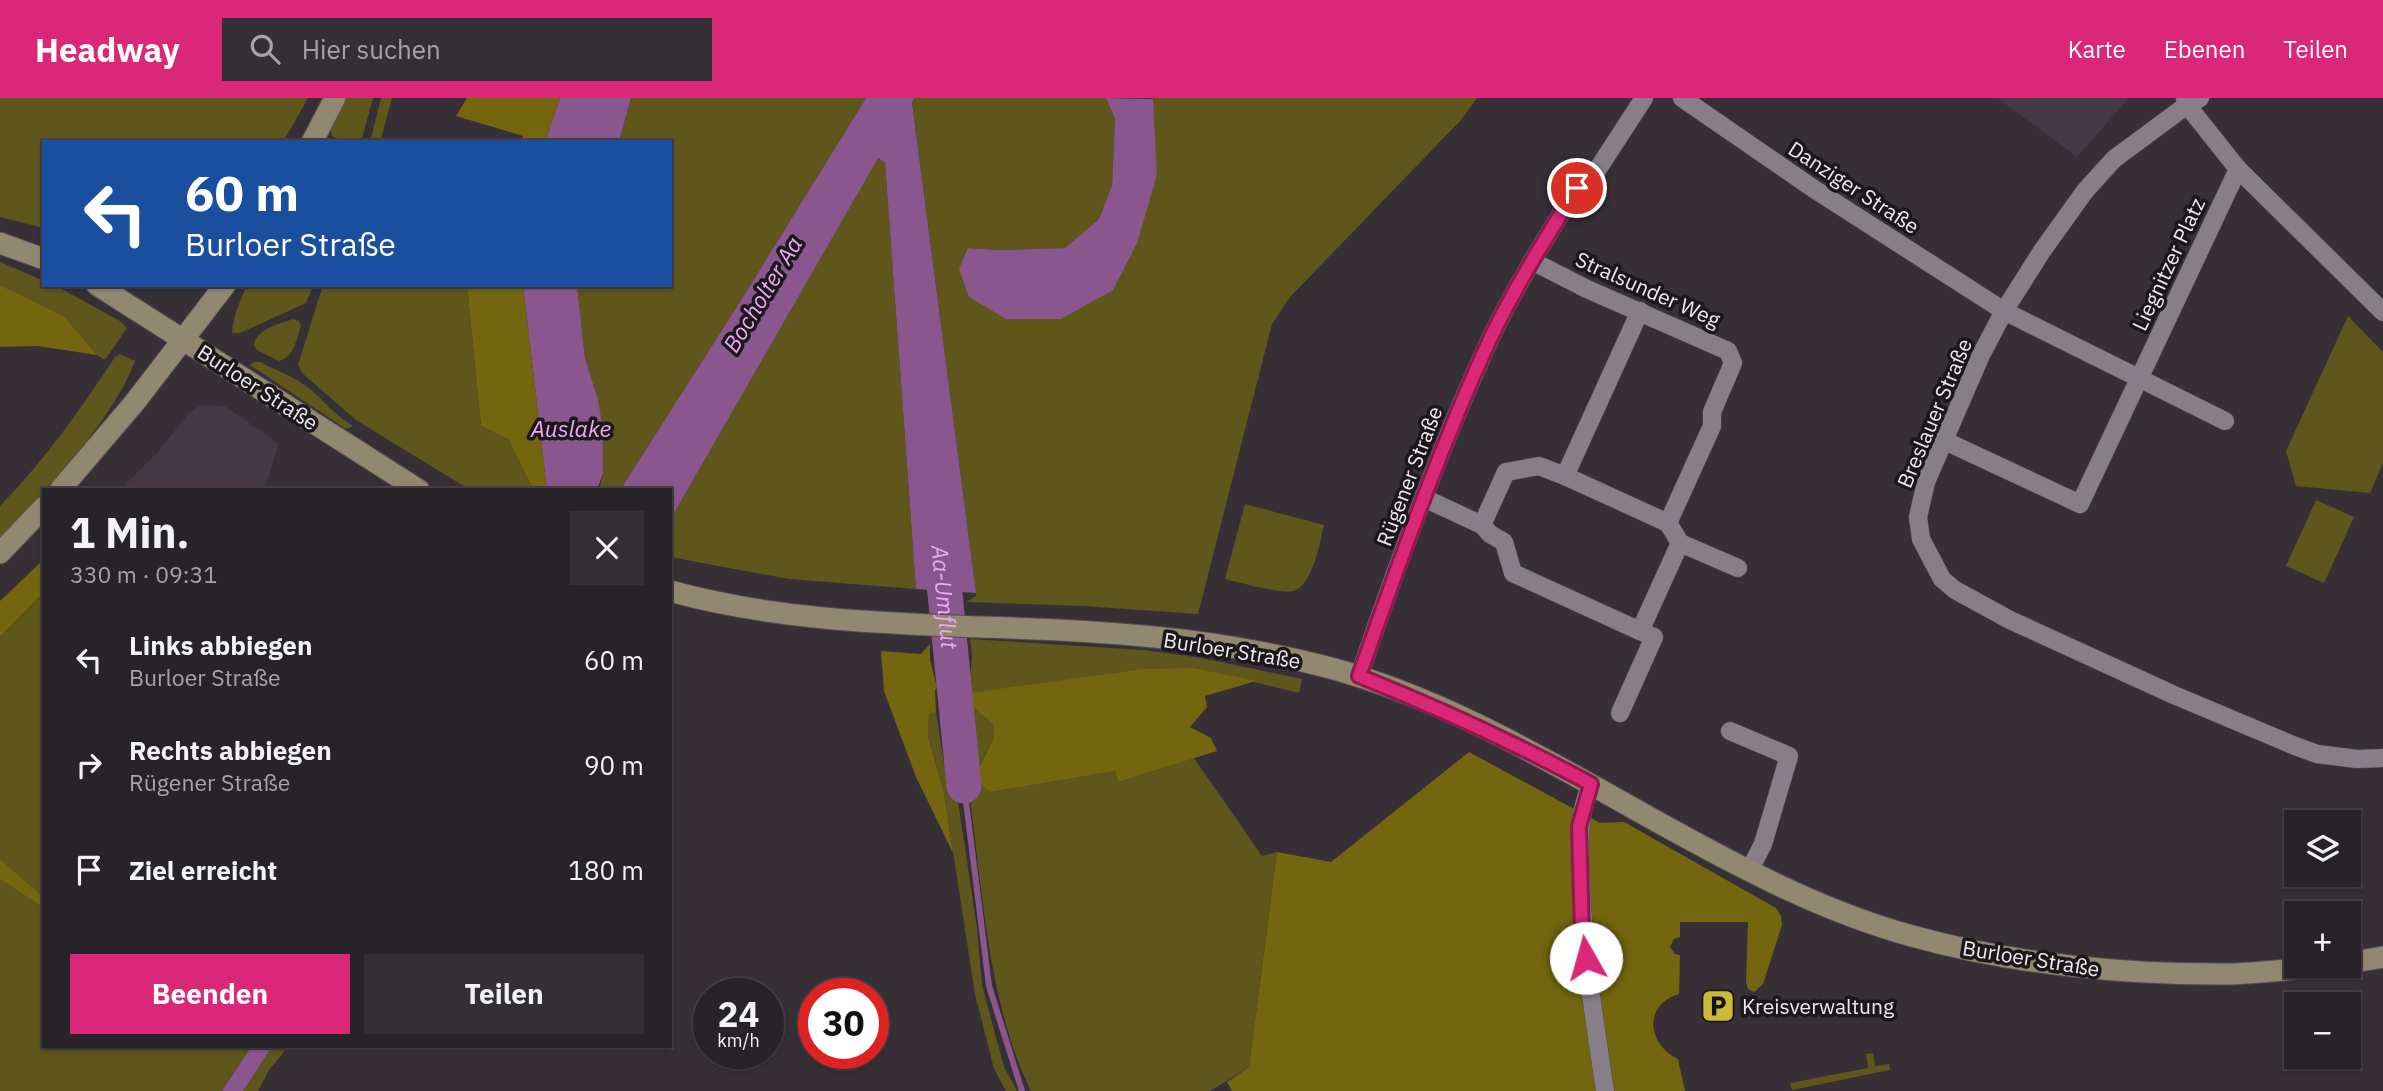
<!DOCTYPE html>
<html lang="de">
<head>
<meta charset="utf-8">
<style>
	:root { --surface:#282328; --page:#342f34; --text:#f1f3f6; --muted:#a5a4a8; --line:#444045; --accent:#db2777 }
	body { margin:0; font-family:"IBM Plex Sans",sans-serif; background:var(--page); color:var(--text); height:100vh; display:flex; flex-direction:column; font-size:26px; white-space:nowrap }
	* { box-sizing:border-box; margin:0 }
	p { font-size:23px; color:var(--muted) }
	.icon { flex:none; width:38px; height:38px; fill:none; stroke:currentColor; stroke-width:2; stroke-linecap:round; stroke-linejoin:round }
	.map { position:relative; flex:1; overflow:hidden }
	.details { position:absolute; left:42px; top:390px; width:630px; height:560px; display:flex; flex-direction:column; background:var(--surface); border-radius:0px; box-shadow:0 2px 5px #0004,0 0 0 2px var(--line) }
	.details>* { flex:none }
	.top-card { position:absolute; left:42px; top:42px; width:630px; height:147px; border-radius:0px; box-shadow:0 2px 5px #0004,0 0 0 2px var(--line); background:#1a4fa0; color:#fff; overflow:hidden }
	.fabs { position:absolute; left:2284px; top:712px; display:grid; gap:14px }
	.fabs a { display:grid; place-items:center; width:77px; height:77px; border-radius:0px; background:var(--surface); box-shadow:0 2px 5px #0004,0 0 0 2px var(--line); font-size:35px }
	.speed { position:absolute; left:693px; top:880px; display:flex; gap:14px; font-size:35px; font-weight:700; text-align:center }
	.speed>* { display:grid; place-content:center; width:91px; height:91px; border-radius:50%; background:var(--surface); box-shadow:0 2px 5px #0004,0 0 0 2px var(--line); line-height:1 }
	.speed small { font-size:18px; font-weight:400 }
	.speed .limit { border:10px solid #d22; background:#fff; color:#111 }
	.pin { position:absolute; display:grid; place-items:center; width:60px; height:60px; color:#fff; margin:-30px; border:4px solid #fff; border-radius:50%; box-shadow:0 2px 7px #0007 }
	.me { position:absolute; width:77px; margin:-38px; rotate:353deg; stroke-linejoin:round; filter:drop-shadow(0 0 5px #0008) }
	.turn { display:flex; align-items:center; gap:24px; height:147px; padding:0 28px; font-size:32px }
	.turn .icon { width:91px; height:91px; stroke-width:2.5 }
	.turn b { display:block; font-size:49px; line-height:60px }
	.round { display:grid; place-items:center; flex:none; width:74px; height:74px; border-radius:0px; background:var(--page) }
	.headline { display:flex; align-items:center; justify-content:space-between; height:119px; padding:0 28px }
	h1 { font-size:42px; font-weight:700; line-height:52px }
	.action { display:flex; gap:14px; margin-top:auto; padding:14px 28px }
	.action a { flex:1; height:80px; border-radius:0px; background:var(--accent); color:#fff; font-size:28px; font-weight:700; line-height:80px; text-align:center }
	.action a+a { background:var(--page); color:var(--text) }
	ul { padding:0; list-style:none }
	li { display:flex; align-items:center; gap:21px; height:105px; padding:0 28px }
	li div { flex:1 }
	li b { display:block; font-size:26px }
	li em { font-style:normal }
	header { display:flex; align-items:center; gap:42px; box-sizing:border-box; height:98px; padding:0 35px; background:var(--accent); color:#fff }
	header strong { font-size:33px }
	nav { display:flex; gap:38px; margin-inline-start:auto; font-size:24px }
	.search { width:490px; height:63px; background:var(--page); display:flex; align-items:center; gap:18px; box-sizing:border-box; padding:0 24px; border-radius:0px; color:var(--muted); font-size:26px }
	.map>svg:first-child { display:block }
	.built { fill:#433844 }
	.green { fill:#5f561c }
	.forest { fill:#73660e }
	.water { fill:#89578d }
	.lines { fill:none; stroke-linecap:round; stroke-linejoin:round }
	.stream { stroke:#89578d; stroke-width:6 }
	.river { stroke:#89578d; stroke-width:35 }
	.street-casing { stroke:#544e54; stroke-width:19 }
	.secondary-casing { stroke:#544e54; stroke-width:23 }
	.street { stroke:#877f88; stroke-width:18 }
	.secondary { stroke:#92876f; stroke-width:21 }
	.route-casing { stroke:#8e194d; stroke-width:18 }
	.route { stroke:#db2777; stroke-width:12 }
	.labels { text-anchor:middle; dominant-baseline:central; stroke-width:7; stroke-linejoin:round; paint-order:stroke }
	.street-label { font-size:21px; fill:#efeaef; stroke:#1b181b }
	.poi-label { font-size:21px; fill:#efeaef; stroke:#1b181b; text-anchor:start }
	.water-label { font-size:23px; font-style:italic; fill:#efa8f5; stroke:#1b181b }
</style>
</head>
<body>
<header>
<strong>Headway</strong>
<div class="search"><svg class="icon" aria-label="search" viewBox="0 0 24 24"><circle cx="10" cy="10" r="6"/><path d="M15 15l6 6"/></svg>Hier suchen</div>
<nav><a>Karte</a><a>Ebenen</a><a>Teilen</a></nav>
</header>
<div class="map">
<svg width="2383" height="993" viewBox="0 0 2383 993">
	<rect width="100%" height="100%" fill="#362f36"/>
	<g class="built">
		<polygon points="1997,0 2129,0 2077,59"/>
		<polygon points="211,307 227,309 279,346 264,392 120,392 156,356 188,316 199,308"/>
	</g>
	<g class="green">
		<polygon points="0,0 308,0 283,44 44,44 44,130 0,119"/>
		<polygon points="345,0 373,0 361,44 333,39 330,32"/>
		<polygon points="381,0 392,0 380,44 370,44"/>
		<polygon points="631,0 866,0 743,199 620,392 599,392 603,375 598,301 585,260 577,187 670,187 670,44 619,44"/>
		<polygon points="914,0 1106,0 1115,21 1112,87 1099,121 1065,150 998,152 968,150 1006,221 1157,77 1152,0 1477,0 1461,22 1290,199 1272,226 1198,516 1083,508 966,504 976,498 976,495 912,3"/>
		<polygon points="877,60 885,65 916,491 789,481 670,459 670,422"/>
		<polygon points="0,164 44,183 44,187 56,188 120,223 127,230 105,262 97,257 64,218 0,187"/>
		<path d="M247 187H314L306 205 240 235H232C233 218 240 203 247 187Z"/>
		<polygon points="323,187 467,187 481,328 509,342 533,392 473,392 462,387 356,322 302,275 298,267"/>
		<polygon points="2348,218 2383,254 2383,365 2370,395 2296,388 2286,353"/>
		<path d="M293 221 299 223 301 228C296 242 294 259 279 263L257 252 254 247C256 231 279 226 293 221Z"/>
		<path d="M120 256 135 263C117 310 82 348 51 387L44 392V395L0 442V408C45 362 80 312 115 259Z"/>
		<path d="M254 264H260C276 272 295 279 310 291 325 304 336 318 353 328L346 331 250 267Z"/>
		<polygon points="2316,402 2354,419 2324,485 2286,468"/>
		<path d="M1245 406 1324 427C1320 444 1313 484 1296 492 1285 498 1239 484 1225 481Z"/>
		<polygon points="44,494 44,799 0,761 0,539"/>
		<polygon points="970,541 1143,552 1202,560 1302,581 1299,595 1194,570 969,595 972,558"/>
		<path d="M971 608 993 626 994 640 974 678 990 694 1115 673 1118 684 1194 660 1262 758 1277 754 1249 969 1210 993H1031C987 904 982 784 968 686L977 656Z"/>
		<polygon points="929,614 936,614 944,666 956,690 977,830 982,887 1004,969 1017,993 1006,993 994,971 975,896 944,695 928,637"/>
		<polygon points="0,781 44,810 44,948 251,949 222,993 0,993"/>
		<polygon points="272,949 288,949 269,972 258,993 243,993"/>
		<polygon points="1873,955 1875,968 1889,966 1890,972 1792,992 1790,985 1868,970 1866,956"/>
	</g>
	<g class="forest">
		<polygon points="467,0 560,0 545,44 522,44 523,38 456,18"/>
		<polygon points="0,187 64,218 97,257 37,248 0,249"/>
		<polygon points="467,187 523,187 547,392 533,392 509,342 481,328"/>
		<polygon points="44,461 44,494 0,539 0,503"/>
		<polygon points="930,546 930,562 937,589 935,592 936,614 929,615 928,638 944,695 953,755 916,679 884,593 881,553 921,556"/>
		<polygon points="1194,570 1256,583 1205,598 1207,609 1190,629 1211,640 1217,653 1118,684 1115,673 990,694 974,679 994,640 993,626 971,608 969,595 1144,571"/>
		<path d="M1469 654 1600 725 1624 724 1776 810 1781 818 1782 827 1763 886 1754 894 1748 891 1746 884 1748 824H1680V839L1674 841 1670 849 1675 856 1680 857 1679 896C1643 907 1647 946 1678 961L1685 993H1232L1227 984 1249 969 1277 754 1331 764Z"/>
		<polygon points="0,761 44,799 44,810 0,781"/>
	</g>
	<g class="water">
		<polygon points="560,0 631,0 619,44 545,44"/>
		<polygon points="866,0 914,0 912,4 976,495 916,491 885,65 878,60 670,422 670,392 620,392 743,199"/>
		<polygon points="1106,0 1153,1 1157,77 1137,145 1113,192 1061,221 1006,221 969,199 959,171 968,150 998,152 1065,150 1099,121 1112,87 1115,21"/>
		<polygon points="523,187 577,187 585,260 598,301 602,327 603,375 597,392 547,392"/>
		<polygon points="251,949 272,949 243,993 222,993"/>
	</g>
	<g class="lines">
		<polyline class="stream" points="964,688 989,888 1022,993"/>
		<path class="river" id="s1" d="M940 445 964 688"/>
		<defs>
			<g id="street">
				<polyline points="1682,0 1814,91 2004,213 2225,323"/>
				<polyline points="2185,0 2187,7 2238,71 2383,214"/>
				<polyline points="2200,0 2187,7 2114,61 2085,93 2042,153 2004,213 1981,257 1926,384 1918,419 1921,441 1942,481 1955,492 2010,522 2174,597 2295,648 2317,656 2357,661 2383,660"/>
				<polyline points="1592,80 1644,0"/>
				<polyline points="1532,163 1587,191 1728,253 1733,265 1712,314 1712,328 1668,425"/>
				<polyline points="1943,342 2080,406 2238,71"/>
				<polyline points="1565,378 1640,213"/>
				<polyline points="1424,400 1482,427 1506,374 1539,368 1565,378 1668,425 1680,445 1738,470"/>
				<polyline points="1482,427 1490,436 1504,444 1513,475 1640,533 1680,445"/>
				<path d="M1359 578C1397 468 1437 358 1485 252 1511 195 1544 143 1577 90"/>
				<polyline points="1620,615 1654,539 1640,533"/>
				<polyline points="1730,633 1789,658 1763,746 1749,773"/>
				<path d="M1591 686C1577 719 1579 751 1581 786 1583 855 1595 924 1605 993"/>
			</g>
			<g id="secondary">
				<polyline points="312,44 335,0"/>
				<polyline points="0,145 44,161"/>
				<polyline points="97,187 419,392"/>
				<polyline points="60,392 135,304 225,187"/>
				<polyline points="0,455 44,409"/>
				<path d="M670 493C772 521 875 525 979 529 1094 532 1211 539 1323 568 1478 608 1610 704 1752 774 1803 800 1857 823 1912 838 2012 866 2127 877 2230 876 2262 875 2293 871 2325 868"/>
				<polyline points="2348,865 2383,859"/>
			</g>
		</defs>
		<use href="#street" class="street-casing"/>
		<use href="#secondary" class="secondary-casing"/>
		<use href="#street" class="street"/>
		<use href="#secondary" class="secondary"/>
	</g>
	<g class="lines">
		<defs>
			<path id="route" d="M1577 90C1544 143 1511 195 1485 252 1437 358 1398 468 1359 578 1439 610 1515 645 1591 686L1579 729 1582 833 1586 860"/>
		</defs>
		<use href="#route" class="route-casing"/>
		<use href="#route" class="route"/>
	</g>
	<defs>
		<symbol id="parking-square" viewBox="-11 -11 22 22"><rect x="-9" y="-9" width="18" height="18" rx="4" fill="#cdb938" stroke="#1b181b"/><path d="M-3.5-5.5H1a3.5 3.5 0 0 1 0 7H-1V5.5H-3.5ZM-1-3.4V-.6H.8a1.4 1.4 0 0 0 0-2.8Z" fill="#111"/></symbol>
	</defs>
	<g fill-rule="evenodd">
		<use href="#parking-square" x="1699" y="889" width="38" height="38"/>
	</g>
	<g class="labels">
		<g class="street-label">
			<text transform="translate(1854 89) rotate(33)">Danziger Straße</text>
			<text transform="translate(2168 166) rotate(-65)">Liegnitzer Platz</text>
			<text transform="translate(1648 191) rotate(24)">Stralsunder Weg</text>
			<text transform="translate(258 289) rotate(33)">Burloer Straße</text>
			<text transform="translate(1934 315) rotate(-67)">Breslauer Straße</text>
			<text transform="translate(1409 378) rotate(-69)">Rügener Straße</text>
			<text transform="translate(1232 552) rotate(9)">Burloer Straße</text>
			<text transform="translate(2031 860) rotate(9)">Burloer Straße</text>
		</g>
		<g class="poi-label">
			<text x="1742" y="908">Kreisverwaltung</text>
		</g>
		<g class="water-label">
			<text transform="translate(762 196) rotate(-59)">Bocholter Aa</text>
			<text x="571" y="330">Auslake</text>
			<text stroke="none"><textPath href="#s1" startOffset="54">Aa-Umflut</textPath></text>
		</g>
	</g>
</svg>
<div class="fabs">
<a><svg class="icon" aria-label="layers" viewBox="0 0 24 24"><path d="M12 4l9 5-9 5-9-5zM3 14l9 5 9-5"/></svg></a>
<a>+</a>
<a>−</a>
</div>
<div class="speed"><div>24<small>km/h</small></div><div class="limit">30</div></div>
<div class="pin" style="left:1577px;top:90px;background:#d93025"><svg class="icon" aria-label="arrive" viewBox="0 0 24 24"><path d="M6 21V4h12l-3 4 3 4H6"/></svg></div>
<svg class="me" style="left:1586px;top:860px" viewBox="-20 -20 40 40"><circle r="19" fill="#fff"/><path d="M0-13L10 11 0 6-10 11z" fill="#db2777"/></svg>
<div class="top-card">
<div class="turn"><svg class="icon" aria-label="left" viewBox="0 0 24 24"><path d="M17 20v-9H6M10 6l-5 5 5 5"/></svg><div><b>60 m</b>Burloer Straße</div></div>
</div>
<section class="details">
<div class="headline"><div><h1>1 Min.</h1><p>330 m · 09:31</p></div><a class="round"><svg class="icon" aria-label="close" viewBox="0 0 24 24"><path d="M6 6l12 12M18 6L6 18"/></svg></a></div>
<ul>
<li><svg class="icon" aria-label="left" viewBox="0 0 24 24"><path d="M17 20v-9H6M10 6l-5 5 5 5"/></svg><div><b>Links abbiegen</b><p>Burloer Straße</p></div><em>60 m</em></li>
<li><svg class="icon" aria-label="right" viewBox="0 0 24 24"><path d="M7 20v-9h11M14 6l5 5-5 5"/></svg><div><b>Rechts abbiegen</b><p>Rügener Straße</p></div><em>90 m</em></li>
<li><svg class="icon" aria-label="arrive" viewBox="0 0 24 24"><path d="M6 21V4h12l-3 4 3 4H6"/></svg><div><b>Ziel erreicht</b></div><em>180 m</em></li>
</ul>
<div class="action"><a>Beenden</a><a>Teilen</a></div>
</section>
</div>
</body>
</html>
